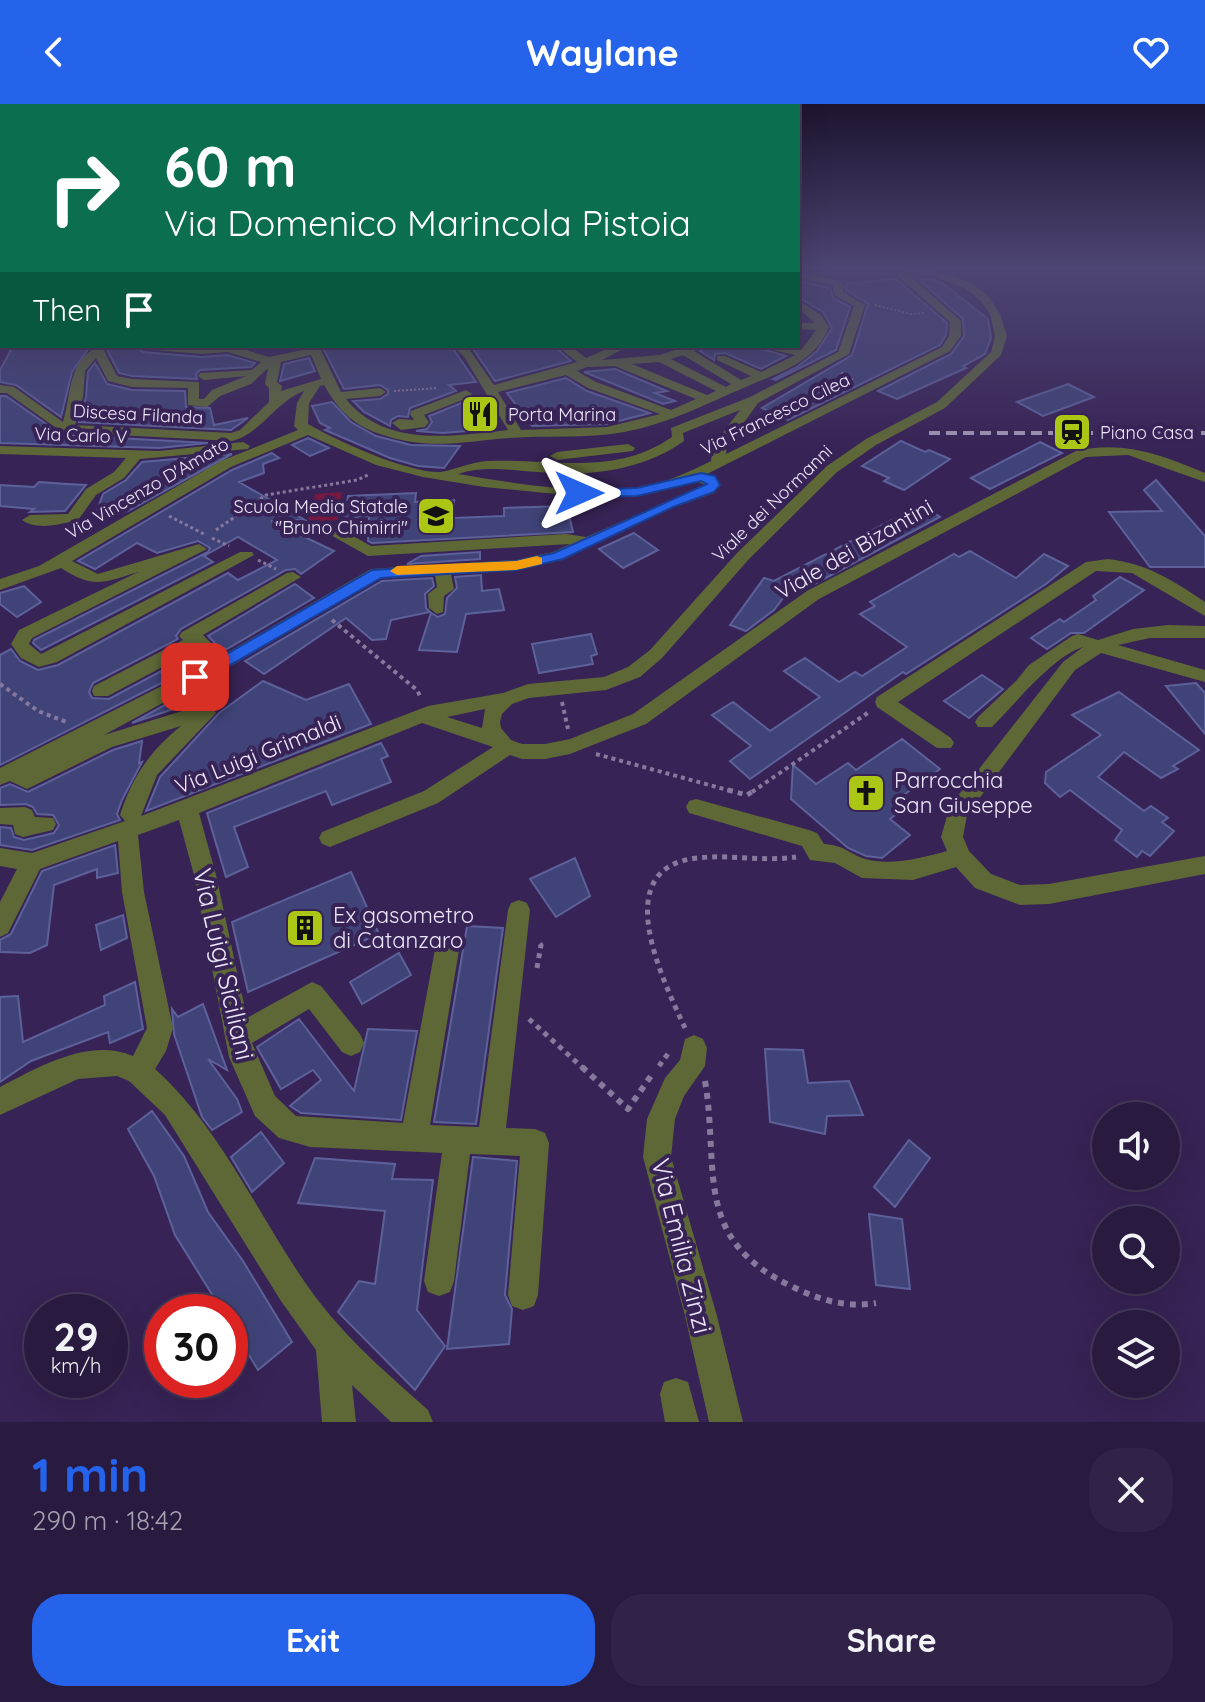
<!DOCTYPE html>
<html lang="en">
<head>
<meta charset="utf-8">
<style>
	:root { --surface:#291a40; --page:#312347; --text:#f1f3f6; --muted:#a5a1b1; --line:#453859; --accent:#2563eb }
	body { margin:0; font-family:Quicksand,sans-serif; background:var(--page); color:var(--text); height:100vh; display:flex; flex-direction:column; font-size:30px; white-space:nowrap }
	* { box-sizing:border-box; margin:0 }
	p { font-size:26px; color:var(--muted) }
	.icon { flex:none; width:44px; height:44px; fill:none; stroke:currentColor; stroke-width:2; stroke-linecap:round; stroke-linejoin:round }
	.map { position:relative; height:1318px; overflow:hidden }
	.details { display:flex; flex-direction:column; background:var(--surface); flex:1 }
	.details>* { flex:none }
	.top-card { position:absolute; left:0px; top:0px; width:800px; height:244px; box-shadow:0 8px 32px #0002,0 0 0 2px var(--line); background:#0b6e4f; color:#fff; overflow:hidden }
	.fabs { position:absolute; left:1092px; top:998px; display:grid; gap:16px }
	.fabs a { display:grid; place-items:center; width:88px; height:88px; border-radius:50%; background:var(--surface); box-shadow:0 8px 32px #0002,0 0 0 2px var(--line); font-size:40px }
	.speed { position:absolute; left:24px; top:1190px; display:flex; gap:16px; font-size:40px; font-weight:700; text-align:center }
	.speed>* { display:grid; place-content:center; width:104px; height:104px; border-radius:50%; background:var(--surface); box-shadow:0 8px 32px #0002,0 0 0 2px var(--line); line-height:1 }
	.speed small { font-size:20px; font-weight:400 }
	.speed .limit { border:12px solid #d22; background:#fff; color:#111 }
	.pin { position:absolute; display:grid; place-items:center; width:68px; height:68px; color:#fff; margin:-34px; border-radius:16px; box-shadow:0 4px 12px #0006 }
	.me { position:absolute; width:88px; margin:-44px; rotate:90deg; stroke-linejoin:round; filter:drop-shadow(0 0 6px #0008) }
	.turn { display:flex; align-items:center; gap:28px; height:168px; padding:0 32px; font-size:36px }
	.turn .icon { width:104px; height:104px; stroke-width:2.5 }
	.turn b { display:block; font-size:56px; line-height:68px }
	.then { display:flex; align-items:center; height:76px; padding:0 32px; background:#0003; gap:16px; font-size:30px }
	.round { display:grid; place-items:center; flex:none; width:84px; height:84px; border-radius:32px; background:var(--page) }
	.summary { display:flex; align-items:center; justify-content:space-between; height:136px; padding:0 32px }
	h1 { font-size:48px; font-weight:700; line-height:60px; color:var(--accent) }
	.cta { display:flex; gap:16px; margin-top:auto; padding:16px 32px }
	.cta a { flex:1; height:92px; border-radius:32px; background:var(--accent); color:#fff; font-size:32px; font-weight:700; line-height:92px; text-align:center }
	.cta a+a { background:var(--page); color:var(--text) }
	header { display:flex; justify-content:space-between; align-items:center; height:104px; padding:0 32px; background:var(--accent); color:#fff; font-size:36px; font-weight:700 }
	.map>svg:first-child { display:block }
	.green { fill:#751941 }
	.building { fill:#404378; stroke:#5d619a; stroke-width:2 }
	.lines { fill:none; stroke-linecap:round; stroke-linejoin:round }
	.path-far4 { stroke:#87799e; stroke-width:2; stroke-dasharray:2 2; stroke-linecap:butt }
	.path-far3 { stroke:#87799e; stroke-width:3; stroke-dasharray:3 3; stroke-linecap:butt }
	.path-far2 { stroke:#87799e; stroke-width:4; stroke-dasharray:4 4; stroke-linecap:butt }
	.path-far1 { stroke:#87799e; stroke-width:5; stroke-dasharray:5 5; stroke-linecap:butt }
	.path { stroke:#87799e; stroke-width:6; stroke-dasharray:6 6; stroke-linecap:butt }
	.minor { fill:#5e6837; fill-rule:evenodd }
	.rail { stroke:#a397b7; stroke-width:4; stroke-dasharray:11 6; stroke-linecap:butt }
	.route { fill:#2563eb; stroke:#184099; stroke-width:2 }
	.slow { fill:#f59e0b }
	.labels { text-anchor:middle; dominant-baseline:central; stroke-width:8; stroke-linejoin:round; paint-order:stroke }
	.far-street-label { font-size:18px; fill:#ede7fb; stroke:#372355 }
	.far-poi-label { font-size:18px; fill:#ede7fb; stroke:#372355; text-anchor:start }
	.street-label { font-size:22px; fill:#ede7fb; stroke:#372355 }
	.poi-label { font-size:22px; fill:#ede7fb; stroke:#372355; text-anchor:start }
	.near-street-label { font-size:26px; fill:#ede7fb; stroke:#372355 }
</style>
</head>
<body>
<header><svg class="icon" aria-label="back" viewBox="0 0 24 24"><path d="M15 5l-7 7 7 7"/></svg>Waylane<svg class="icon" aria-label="heart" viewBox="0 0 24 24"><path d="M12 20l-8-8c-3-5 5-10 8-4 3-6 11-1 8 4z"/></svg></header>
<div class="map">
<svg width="1205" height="1318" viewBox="0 0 1205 1318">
	<rect width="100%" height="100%" fill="#372355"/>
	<polygon class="green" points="342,388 338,416 308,419 315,390"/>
	<g class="building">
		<polygon points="896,175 947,219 946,231 940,241 788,316 762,304 852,251 868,200 846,186 846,180"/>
		<polygon points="931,175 942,179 988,215 991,234 985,250 963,262 966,264 897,295 878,287 951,250 964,232 963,215 919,176"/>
		<polygon points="798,177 830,184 833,194 850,203 836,246 776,276 773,275 797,263 817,247 832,224 823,208 798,193"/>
		<polygon points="13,242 87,242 88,245 72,268 61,313 16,281 0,278 0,266"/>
		<polygon points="105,242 134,242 143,248 202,253 227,251 255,259 251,263 200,266 196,270 197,275 132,272 119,269"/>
		<polygon points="322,242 451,242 476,278 449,281 456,287 410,304 408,313 398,312 391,316 390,322 364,308 353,297 380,295 388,290 388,286 380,281 344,285"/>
		<polygon points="471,242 554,242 571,257 495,277"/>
		<polygon points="708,242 753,242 786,252 761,265 725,249 715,250 714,256 700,247"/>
		<polygon points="309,254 315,267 280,277 284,260"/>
		<polygon points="95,259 107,280 132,286 185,287 186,303 210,304 214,321 248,314 231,326 79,318 86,293 88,268"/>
		<polygon points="615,265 667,287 655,289 675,297 663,300 584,268"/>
		<polygon points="566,274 587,287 650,309 607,320 532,322 507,289"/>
		<polygon points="1068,280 1094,293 1043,312 1017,298"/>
		<polygon points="0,292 6,292 62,331 208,339 159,344 0,339"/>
		<polygon points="332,298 351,318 376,332 411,341 460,342 444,364 418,362 390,354 325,326 330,324 320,319 312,302"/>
		<polygon points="464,298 492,325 443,329 416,327 427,325 432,318 429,312"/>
		<polygon points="308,334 329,344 310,352 292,341"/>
		<polygon points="901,337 925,348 929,346 950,355 904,386 884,377 889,374 862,362"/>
		<polygon points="1040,338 1062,349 990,385 971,374"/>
		<polygon points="272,349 279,354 263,360 264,369 239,378 305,416 271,417 334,447 301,470 295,465 286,466 181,525 176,532 178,535 93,579 89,588 92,594 109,595 195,549 200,554 190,560 193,563 0,661 0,551 11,545 20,557 38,566 58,561 228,469 238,476 277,456 238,433 204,452 213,458 41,546 33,539 34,536 208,448 210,444 198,437 157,449 137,439 95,465 78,457 232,366"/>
		<polygon points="232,350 128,407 95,412 103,390 126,376 142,358"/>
		<polygon points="1156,376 1205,432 1205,463 1150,463 1109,408 1162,407 1144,386"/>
		<polygon points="39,378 67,380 86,381 65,407 30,408 34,405 0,402 0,381 34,383"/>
		<polygon points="416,389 415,398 454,396 453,414 504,412 504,404 567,402 573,428 372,439 368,437 369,412 344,414 348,392"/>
		<polygon points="921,401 940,413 807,484 797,476 774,506 746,527 730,521 764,474 774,477"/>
		<polygon points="634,429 658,446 623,464 599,445"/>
		<polygon points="970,447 1016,474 1044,450 1068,462 1046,480 906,570 903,568 750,675 730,657 751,642 712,611 733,598 770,627 820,593 784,567 805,554 839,578 855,568 862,572 907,543 860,510 875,502 870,498 954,450 959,453"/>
		<polygon points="480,448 480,455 407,460 421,452"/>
		<polygon points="481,471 482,487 499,485 504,506 466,510 457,548 419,546 431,509 438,513 445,510 447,494 457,484 455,473"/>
		<polygon points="1120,473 1144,486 1084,529 1071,529 1047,545 1031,534 1060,515 1064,518 1096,496 1093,492"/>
		<polygon points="432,474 434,482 425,490 426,504 430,508 391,516 386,535 372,536 346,514 264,570 245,557 382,477"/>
		<polygon points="295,480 314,494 227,545 219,543 208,532"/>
		<polygon points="24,482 41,498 17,513 0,500 0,489"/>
		<polygon points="591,530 597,550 591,552 593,560 539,569 532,540"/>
		<polygon points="982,571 1003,585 969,614 944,597"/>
		<polygon points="263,577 306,596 349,580 371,620 146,707 160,673 219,609"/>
		<polygon points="207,578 218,590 132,619"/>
		<polygon points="1196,579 1205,589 1205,630 1166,582"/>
		<polygon points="1119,588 1199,646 1173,662 1178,665 1161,674 1124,648 1098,673 1144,707 1151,702 1168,714 1162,718 1174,727 1150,752 1142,747 1137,753 1115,736 1122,726 1070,686 1060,693 1045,679 1046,668 1101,631 1072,611"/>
		<polygon points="902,635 940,665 894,698 903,705 890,715 910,731 882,754 866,752 848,744 791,695 793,661 816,680 848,659 856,666"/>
		<polygon points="142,637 139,659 142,658 122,696 117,710 120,716 32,746 0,741 0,723 11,724 14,733 24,736 54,729 59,721 53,711 37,710 33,703 26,700 0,701 0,684 10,680 28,688 113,646"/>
		<polygon points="381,639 388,652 381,655 391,678 332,701 326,687 234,723 248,763 226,773 207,709"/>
		<polygon points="115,741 118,769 97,774 97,765 54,781 47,841 30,849 0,848 0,836 11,830 42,767"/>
		<polygon points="575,754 590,792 556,813 530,775"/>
		<polygon points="351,768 379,830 248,888 232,818"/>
		<polygon points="123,811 127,834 101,846 96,821"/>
		<polygon points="467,822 503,824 476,1020 434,1018"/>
		<polygon points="399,849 411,871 362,900 350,878"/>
		<polygon points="135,878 143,925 110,939 108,928 31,957 0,978 0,893 18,892 23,938 105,901 104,892"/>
		<polygon points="203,900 227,966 208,955 237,995 242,1008 212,1026 202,1013 174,930 172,905 178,913"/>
		<polygon points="299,915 354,987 368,925 417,927 401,1016 301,1009 290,1002 321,976 313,966 281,985 257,943"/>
		<polygon points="765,945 803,946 808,979 849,977 863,1011 827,1012 825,1030 770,1018"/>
		<polygon points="152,1007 184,1052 208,1108 243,1157 292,1238 258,1266 230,1220 230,1208 223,1208 175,1131 154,1072 128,1025"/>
		<polygon points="261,1028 284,1059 252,1088 231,1053"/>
		<polygon points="909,1036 930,1054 895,1103 874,1083"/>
		<polygon points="473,1053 517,1057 505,1191 512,1205 509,1240 447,1245"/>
		<polygon points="315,1054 395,1060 392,1075 433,1076 417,1206 445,1242 415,1286 338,1208 359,1177 375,1180 385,1107 298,1099"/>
		<polygon points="869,1110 902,1115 910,1185 876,1181"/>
	</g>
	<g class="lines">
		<g class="path-far4">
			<polyline points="875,201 911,210 924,209"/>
			<polyline points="843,268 840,270 854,276"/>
			<polyline points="394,287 437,284"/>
		</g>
		<g class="path-far3">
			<polyline points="169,412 204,430"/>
			<polyline points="216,426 266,391 357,376 370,370"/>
			<polyline points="212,434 229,442"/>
			<polyline points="258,456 276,465"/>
		</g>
		<g class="path-far2">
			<polyline points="332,516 417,586 421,594"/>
			<polyline points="0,580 38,607 69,619"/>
			<polyline points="562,598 568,625"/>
			<polyline points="596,650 735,688"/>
			<polyline points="752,688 869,608"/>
		</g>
		<g class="path-far1">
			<polyline points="728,686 747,691 755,686"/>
			<polyline points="537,864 541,841 538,838"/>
			<polyline points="529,915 584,965"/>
			<path d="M685 924C663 876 607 764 697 754 730 750 763 758 796 753"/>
			<polyline points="659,962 670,947"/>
		</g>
		<g class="path">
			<polyline points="582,963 628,1005 653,969"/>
			<path d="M705 977C720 1066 691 1135 793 1183 820 1196 846 1204 876 1199"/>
		</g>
		<g class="minor">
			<path d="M908 165H931L973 180 989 193 1000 210 1007 232 1001 251 945 304 876 341 837 368 749 455 662 554 640 573 606 586 529 594 512 600 502 610 500 618 501 624 511 636 522 640H545L570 635 633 610 807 487 1076 347C1123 336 1162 351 1205 369V378L1128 351 1086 353 819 495 646 620 570 650 545 655H522L510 651 438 699 330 743 322 740 319 734 322 728 424 687 493 643 422 619 199 709 216 771 247 914 312 878 321 882 360 930 364 939 360 948 351 952 342 948 309 905 252 939 275 992 296 1012 403 1019 436 840 440 832 448 829 456 832 460 840 430 1021 479 1023 508 806 511 799 519 796 527 799 530 806 506 1024 535 1025 545 1029 549 1039 538 1191 534 1202 523 1206 512 1202 508 1191 520 1052 470 1050 454 1177 450 1188 439 1192 428 1188 424 1177 442 1049 310 1043 279 1034 255 1012 229 953 194 771 179 716 138 731 144 788 173 924 166 947 155 965C217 1020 256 1106 302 1174 339 1229 379 1262 428 1306L433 1318H391L352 1281 356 1318H322L316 1246 281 1197 165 1011 129 977 117 972 78 975 0 1011V983C38 963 90 933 133 952L147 924 122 788 118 737 40 765 8 829 0 833V798L17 765 0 762V744L32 749 125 717 120 711C132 673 150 647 181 622L112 643 27 685 10 677 0 681V664L209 558 196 545 108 592H94L92 587 94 582 183 536 179 532 182 528 287 469 293 468 301 473 203 531 223 551 371 465 516 456 553 448 570 440 368 452 320 425V419H330L371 442 566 430 586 433 706 381 695 377 637 392 597 394 484 383 423 373 376 361 308 331 231 363 72 457 98 470 199 440 207 445 32 534 29 540 41 550 240 448H252L254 451 57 558 39 563 21 554 11 540 19 526 138 468C102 479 94 485 61 464L0 486V475L39 462 221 357 298 326 294 322 297 299 304 287C275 298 262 329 232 337L62 328 7 289H0V281L14 283 63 318C71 292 68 262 92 246L90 242H102L117 272 132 275 199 278V295H204L212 286 246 272 204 276 198 272 200 269 252 266 261 258 227 248 202 250 143 245 137 242H233L269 253 308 245 307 242H319L341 288 380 284 386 288 380 292 346 295C385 344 454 332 508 326L465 254 454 242H467L494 281 577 258 557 242H570L586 254 614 242H629L602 256 660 251 687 242H705L694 247 741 276 751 272 717 256V252H725L761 268 795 251 756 242 802 245 816 226 798 225V219H815L798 204V196L821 211 829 223C816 258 780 268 748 282 708 299 668 320 624 328 585 335 547 331 509 334 459 338 427 347 377 329 352 320 337 304 324 281L320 282 309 299 308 320C337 337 408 369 440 368 451 367 471 358 487 357 551 354 615 373 672 333L671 324 750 293 838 248 854 202 834 191 833 181 798 174V168L840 177 844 182 843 188 865 201 849 250 758 299 727 342 726 350 942 243 949 232 950 218 899 173V169ZM919 167 965 184 981 197 990 210 995 232 991 248 937 298 866 335 827 362 737 449 650 546 628 563 604 573 528 580 503 589 428 602 141 712 157 671 216 609 212 602 205 600 104 631 227 564 381 474 435 471 437 483 428 490 429 504 437 510 443 508 444 492 454 485 451 470 516 466 564 455 674 403 714 389 720 381 715 372 707 370 950 247 961 232V217L910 172ZM311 251 321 275 281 287 282 282 277 278 281 258ZM683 251 731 280 726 283 671 255ZM96 254 108 277 132 283 188 284V301L207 303 220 292 251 280 268 264 265 280 269 284V298L240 326 231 329 75 321 83 293 85 267ZM659 258 716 287 707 291 632 260ZM616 262 617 263 696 295 671 306 596 278 577 267 587 263ZM566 271 588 284 660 310 607 323 521 326 498 288ZM740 306 713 342 711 357C687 369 663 380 636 384 582 391 512 379 458 370 488 360 520 368 552 369 597 372 646 364 684 337L683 329ZM485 605 482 624 447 613Z"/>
			<polygon points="0,191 2,191 0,198"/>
			<polygon points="466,286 472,290 470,293 424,311 429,318 425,323 401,326 392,319 399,315 414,316 410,310 411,307"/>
			<path d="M243 338 250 342 248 345 140 355 124 374 96 391 78 416C61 420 37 427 22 416L30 411 68 410 86 385 114 368 126 354 0 350V342L159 347Z"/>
			<polygon points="628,340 635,344 633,347 557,356 550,352 557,348"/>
			<path d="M1108 455C1146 459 1174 477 1205 498V512L1132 469 1096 467 898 598 951 634 954 639 951 644H937L877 603 875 598 877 593 1086 458Z"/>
			<path d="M1168 521 1205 522V534H1150L1118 541 1205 566V578L1101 549 1075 566 967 711 963 733 969 747 991 770 1020 781 1049 780 1205 752V770L1049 800 1020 801 975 784 956 763 913 776 862 774 835 759 810 756 802 742 696 711 689 709 686 703 689 697 696 695 809 726 817 729 824 740C844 741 848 749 865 755 891 762 922 754 947 747L941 733 950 702 1063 558 1083 543C1053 552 1015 600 992 623H978L975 618 978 613 1016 577 1029 561 1072 532 1078 530 1098 536 1133 525Z"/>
			<polygon points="25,703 32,706 35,713 53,714 56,720 53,726 23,733 15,730 13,721 0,720 0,704"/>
			<polygon points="694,931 703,935 707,944 705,962 684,992 675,1015 671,1053 717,1212 743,1318 709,1318 685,1212 643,1053 647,1015 665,974 680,956 685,935"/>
			<polygon points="676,1274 688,1278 699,1318 665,1318 660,1290 664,1278"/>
		</g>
		<polyline class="rail" points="929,329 1205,329"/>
	</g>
	<linearGradient id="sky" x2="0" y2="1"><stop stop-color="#1e132f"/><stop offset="0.47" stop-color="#4d4573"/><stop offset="1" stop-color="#4d4573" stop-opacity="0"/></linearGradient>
	<rect width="1205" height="349" fill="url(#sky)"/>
	<polygon class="route" points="701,369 715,372 720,381 714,388 673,403 563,455 516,466 381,474 201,578 190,578 187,573 372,466 516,457 554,449 707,380 701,377 637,392 579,393 573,389 575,386 637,384"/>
	<polygon class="slow" points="537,452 542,454 542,460 516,466 397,471 390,467 397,462 516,457"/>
	<defs>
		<symbol id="restaurant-square" viewBox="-11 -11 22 22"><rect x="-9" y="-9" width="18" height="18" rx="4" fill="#abc614" stroke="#372355"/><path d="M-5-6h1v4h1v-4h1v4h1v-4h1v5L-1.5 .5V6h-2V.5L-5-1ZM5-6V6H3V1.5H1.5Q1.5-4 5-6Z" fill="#111"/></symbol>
		<symbol id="station-square" viewBox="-11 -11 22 22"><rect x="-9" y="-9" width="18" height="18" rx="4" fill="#abc614" stroke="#372355"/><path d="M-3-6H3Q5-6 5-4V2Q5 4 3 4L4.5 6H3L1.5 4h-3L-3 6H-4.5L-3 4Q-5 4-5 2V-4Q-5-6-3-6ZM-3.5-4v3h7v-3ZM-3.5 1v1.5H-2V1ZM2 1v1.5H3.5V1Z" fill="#111"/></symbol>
		<symbol id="school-square" viewBox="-11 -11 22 22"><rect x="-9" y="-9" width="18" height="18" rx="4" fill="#abc614" stroke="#372355"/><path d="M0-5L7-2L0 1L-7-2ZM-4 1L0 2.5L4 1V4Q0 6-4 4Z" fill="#111"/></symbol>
		<symbol id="church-square" viewBox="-11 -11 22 22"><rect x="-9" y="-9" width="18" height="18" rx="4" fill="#abc614" stroke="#372355"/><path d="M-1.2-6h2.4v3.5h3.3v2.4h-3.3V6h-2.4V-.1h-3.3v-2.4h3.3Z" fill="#111"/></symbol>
		<symbol id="building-square" viewBox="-11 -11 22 22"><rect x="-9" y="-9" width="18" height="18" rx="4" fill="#abc614" stroke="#372355"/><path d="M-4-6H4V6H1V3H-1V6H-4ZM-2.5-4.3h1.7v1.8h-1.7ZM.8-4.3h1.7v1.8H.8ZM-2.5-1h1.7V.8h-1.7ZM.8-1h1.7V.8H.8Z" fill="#111"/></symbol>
	</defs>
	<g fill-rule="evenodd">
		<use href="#restaurant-square" x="458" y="288" width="44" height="44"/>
		<use href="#station-square" x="1050" y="306" width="44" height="44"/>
		<use href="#school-square" x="414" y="390" width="44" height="44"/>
		<use href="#church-square" x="844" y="667" width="44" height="44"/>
		<use href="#building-square" x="283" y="802" width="44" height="44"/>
	</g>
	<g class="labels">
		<g class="far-street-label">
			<text transform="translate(138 310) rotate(3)">Discesa Filanda</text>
			<text transform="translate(775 310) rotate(-26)">Via Francesco Cilea</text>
			<text transform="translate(81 331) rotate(2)">Via Carlo V</text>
			<text transform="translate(147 384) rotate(-30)">Via Vincenzo D'Amato</text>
			<text transform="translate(772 399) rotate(-44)">Viale dei Normanni</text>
		</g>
		<g class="far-poi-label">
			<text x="508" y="310">Porta Marina</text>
			<text x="1100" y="328">Piano Casa</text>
			<text x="408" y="402" text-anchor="end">Scuola Media Statale<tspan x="408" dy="21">"Bruno Chimirri"</tspan></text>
		</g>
		<g class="street-label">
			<text transform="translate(854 445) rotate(-30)">Viale dei Bizantini</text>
			<text transform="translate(258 650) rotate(-22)">Via Luigi Grimaldi</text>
		</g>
		<g class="poi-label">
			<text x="894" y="676">Parrocchia<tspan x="894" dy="25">San Giuseppe</tspan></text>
			<text x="333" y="811">Ex gasometro<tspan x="333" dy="25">di Catanzaro</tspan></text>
		</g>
		<g class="near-street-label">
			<text transform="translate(224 860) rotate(77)">Via Luigi Siciliani</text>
			<text transform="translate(682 1142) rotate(76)">Via Emilia Zinzi</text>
		</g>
	</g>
</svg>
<div class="fabs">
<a><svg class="icon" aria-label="sound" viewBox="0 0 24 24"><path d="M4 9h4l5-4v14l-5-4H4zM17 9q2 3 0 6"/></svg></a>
<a><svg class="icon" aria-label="search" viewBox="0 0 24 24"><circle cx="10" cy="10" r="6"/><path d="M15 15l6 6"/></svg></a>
<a><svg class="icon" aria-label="layers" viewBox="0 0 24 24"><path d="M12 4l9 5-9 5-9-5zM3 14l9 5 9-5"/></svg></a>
</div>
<div class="speed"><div>29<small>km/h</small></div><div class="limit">30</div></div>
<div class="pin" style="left:195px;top:573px;background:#d93025"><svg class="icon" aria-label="arrive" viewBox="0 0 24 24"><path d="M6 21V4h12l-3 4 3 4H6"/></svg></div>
<svg class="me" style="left:579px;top:389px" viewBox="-20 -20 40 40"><path d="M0-17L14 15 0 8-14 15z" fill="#2563eb" stroke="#fff" stroke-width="4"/></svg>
<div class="top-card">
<div class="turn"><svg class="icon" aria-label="right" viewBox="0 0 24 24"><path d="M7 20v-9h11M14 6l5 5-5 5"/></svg><div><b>60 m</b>Via Domenico Marincola Pistoia</div></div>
<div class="then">Then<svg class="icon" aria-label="arrive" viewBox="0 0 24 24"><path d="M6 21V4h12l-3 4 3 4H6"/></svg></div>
</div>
</div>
<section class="details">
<div class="summary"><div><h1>1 min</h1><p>290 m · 18:42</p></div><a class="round"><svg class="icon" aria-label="close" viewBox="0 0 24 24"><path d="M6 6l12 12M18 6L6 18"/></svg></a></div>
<div class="cta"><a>Exit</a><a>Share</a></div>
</section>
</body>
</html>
